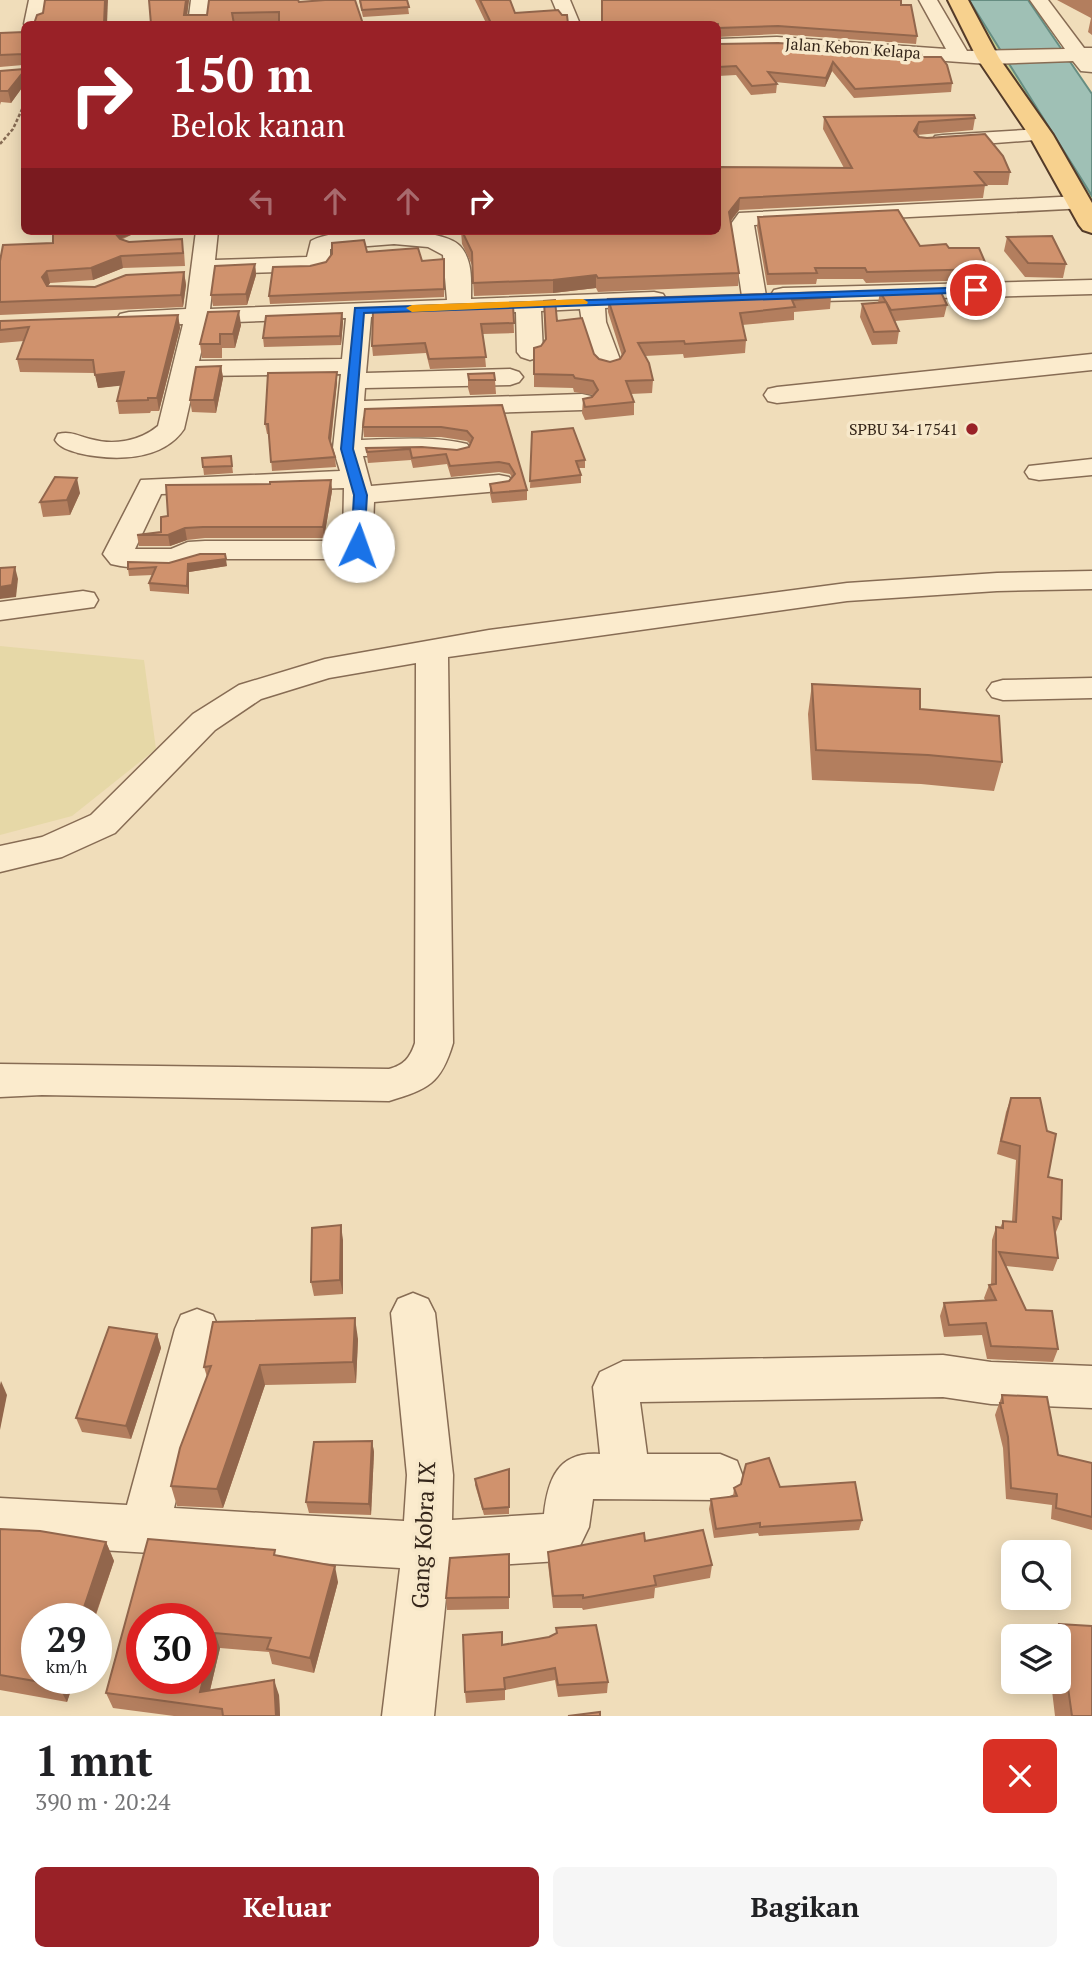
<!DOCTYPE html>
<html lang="id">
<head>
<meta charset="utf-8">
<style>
	:root { --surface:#fff; --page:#f6f6f6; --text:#202124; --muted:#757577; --accent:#992127 }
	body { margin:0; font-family:"PT Serif",serif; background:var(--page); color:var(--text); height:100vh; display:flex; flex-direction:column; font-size:26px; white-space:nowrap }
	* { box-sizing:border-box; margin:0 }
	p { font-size:23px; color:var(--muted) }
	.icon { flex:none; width:38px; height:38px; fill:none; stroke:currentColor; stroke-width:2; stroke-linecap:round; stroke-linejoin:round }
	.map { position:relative; height:1716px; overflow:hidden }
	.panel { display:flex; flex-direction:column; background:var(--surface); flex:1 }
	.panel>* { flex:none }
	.guide { position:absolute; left:21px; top:21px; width:700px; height:214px; border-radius:10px; box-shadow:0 4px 18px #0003; background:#992127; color:#fff; overflow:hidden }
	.tools { position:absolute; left:1001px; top:1540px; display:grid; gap:14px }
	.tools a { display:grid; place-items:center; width:70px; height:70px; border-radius:10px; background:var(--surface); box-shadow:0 4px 18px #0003; font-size:35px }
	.speed { position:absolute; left:21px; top:1603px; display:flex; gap:14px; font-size:35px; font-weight:700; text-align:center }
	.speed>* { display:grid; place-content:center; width:91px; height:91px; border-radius:50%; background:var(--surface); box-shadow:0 4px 18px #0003; line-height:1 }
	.speed small { font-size:18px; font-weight:400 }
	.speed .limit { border:10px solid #d22; background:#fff; color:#111 }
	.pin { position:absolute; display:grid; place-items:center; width:60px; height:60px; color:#fff; margin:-30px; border:4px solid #fff; border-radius:50%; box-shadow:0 2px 7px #0007 }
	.me { position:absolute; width:77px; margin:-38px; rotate:3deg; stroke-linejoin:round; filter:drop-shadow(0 0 5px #0008) }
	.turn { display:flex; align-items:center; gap:24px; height:147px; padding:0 35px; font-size:32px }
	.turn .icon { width:91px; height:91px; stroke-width:2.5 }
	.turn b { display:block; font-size:49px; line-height:60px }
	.lanes { display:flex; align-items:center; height:66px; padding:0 35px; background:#0003; justify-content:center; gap:35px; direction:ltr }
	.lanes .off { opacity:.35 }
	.round { display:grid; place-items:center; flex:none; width:74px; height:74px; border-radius:10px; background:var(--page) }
	.headline { display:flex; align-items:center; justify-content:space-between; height:119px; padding:0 35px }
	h1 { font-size:42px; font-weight:800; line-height:52px }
	.button { display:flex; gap:14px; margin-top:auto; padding:14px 35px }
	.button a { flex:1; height:80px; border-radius:10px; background:var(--accent); color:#fff; font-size:28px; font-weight:800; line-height:80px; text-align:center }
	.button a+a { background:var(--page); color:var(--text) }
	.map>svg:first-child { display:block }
	.farmland { fill:#e6d8a7 }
	.green { fill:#c9ce8e }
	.water { fill:#9fc0b5; stroke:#668d82; stroke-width:2 }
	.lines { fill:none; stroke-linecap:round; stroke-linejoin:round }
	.minor-casing { stroke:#876c54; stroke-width:3 }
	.major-casing { stroke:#543b29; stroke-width:4 }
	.path { stroke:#876c54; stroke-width:2.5; stroke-dasharray:3.5 2; stroke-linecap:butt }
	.minor { fill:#fbebcd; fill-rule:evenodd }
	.major { fill:#f7d18e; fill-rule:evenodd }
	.wall { fill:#b37e5e }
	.shaded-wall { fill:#92664c }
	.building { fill:#d0926d; stroke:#92664c; stroke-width:2; fill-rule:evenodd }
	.route { fill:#1a73e8; stroke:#114b97; stroke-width:2 }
	.slow { fill:#f59e0b }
	.poi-dot { fill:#992127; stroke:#f7e8ca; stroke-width:2.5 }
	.labels { text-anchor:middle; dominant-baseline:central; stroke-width:7; stroke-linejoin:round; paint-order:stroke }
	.far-street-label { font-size:16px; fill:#35261a; stroke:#f7e8ca }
	.far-poi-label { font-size:16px; fill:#35261a; stroke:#f7e8ca; text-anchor:end }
	.near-street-label { font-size:23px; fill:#35261a; stroke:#f7e8ca }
</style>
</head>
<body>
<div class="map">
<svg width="1092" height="1716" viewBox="0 0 1092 1716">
	<rect width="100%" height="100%" fill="#f0ddba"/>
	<polygon class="farmland" points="0,646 144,660 156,749 72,816 0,835"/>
	<polygon class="green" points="958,0 969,0 1092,196 1092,225"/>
	<polygon class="water" points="969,0 1028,0 1092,94 1092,196"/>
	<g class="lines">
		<defs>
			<g id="minor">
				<polygon points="29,0 47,0 43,24 24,24"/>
				<polygon points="191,0 211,0 208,4 207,24 188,24"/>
				<polygon points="552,0 570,0 580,24 562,24"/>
				<polygon points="919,0 937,0 967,51 1065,49 1030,0 1048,0 1084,48 1092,48 1092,72 1081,71 1073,61 988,64 777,49 718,51 718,39 777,37 946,49"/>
				<polygon points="1041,129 1048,131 1052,135 1048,139 943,147 935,146 932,141 935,136 943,135"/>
				<polygon points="1079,196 1087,198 1090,203 1087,208 754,225 766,296 763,301 754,303 745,301 742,296 731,224 739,213"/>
				<path d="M196 231H218L215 260 307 257 311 241C334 227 441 225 460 246 473 260 471 281 471 299L654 292 663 294 666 299 663 304 605 308 606 322 622 365 618 370 609 373 600 370 596 365 582 322 580 309 541 311 543 352 539 357 530 360 521 357 517 352 516 312 371 317 366 373 510 369 519 372 523 377 519 382 510 385 365 388 364 401 582 394 591 396 595 402 591 408 582 410 363 417 361 440C396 439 433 436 467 444L471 450 467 456 457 458 423 455 363 456 371 486 499 475 509 477 513 483 509 489 499 491 374 502 372 550 367 556 357 559H205C195 559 189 565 178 567 158 569 131 569 111 564L103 554 141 480 340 471 333 448 341 374 196 376 184 429C162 462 112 461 78 453 69 450 60 448 55 440L58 434C71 431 78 436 90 439 114 446 140 441 158 426L183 324 129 326 120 324 117 319 120 314 129 312 186 309ZM394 244 428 247 443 255 447 300 210 309 214 274 311 271 326 267 330 262V249ZM346 318 342 359 199 361 208 323ZM344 488 343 541H205L188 542 171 549H135L161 494Z"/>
				<polygon points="1092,280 1092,294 783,302 774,300 771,295 774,290 783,288"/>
				<polygon points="1092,354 1092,370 777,403 768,401 764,395 768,389 777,387"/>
				<polygon points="1092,459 1092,475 1039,480 1029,478 1025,472 1029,466"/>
				<path d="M1092 571V589L997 591 847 601 448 657 453 1043C441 1084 428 1089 389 1101L42 1095 0 1097V1064L389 1069C404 1065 410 1058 415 1043L416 663 329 678 261 699 215 730 115 833 62 857 0 872V846L42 837 91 815 193 714 239 685 325 659 489 630 847 583 997 573Z"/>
				<polygon points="83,591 94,593 98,600 94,607 0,620 0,602"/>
				<polygon points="1092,678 1092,698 1003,700 992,697 987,690 992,683 1003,680"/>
				<path d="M413 1293 428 1299 435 1313 453 1475 452 1520 544 1514C548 1479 558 1451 600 1454L593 1387 600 1372 623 1361 943 1355 991 1362 1092 1366V1408L991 1404 943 1397 640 1402 647 1454H720L737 1461 743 1477 737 1493 720 1500 593 1499 589 1527 576 1554 559 1561 449 1568 434 1716H382L400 1568 0 1544V1498L127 1505 175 1329 181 1315 197 1309 213 1315 219 1329 174 1508 404 1521 407 1475 391 1313 398 1299Z"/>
			</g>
			<polygon id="major" points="948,0 968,0 999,58 1053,135 1092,203 1092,233 1083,230 1079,225 1029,135 977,58"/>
		</defs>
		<use href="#minor" class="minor-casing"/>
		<use href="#major" class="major-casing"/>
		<polyline class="path" points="0,144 13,129 24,105"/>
		<use href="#minor" class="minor"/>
		<use href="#major" class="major"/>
	</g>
	<g class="wall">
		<polygon points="149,0 189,0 187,15 207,15 298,0 279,23 238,24 151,24"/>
		<polygon points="359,0 407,0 409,14 363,17"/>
		<polygon points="475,0 510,0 515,13 562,15 486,23"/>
		<polygon points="1057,0 1092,0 1092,35 1088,32 1091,18"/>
		<polygon points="901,5 917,36 916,44 777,34 718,37 718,24"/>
		<polygon points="24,32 24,85 11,103 1,102 0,105 0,71 24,69 23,65 0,67 0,33"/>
		<polygon points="718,44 922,57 952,83 951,92 854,98 832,71 825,87 775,82 777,84 776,93 751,95 736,75 718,76"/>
		<polygon points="824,117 975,118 973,130 917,135 919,137 1010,172 1008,185 985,185 983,198 739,210 731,221 739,273 738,286 598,292 596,288 553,293 474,296 472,265 462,244 461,231 718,231 718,167 844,168 823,129"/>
		<polygon points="758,217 920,246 949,248 988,269 986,280 866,283 863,279 817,279 816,284 767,285 757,227"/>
		<polygon points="53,231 183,231 131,235 121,240 129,242 184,251 185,266 123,268 93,280 50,283 48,286 95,287 184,272 186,285 183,307 0,315 0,261 53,243"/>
		<polygon points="1007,237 1066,264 1063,278 1025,277 1004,251"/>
		<polygon points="367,252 422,261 444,259 444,297 270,304 269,296 310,266"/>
		<polygon points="255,264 256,275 247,305 213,306 211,295"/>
		<polygon points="880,292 947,305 944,317 895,321 899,331 897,344 872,345 860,317 862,304 878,303"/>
		<polygon points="831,297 830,309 794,312 794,320 742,325 746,340 745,353 684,358 683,354 645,356 653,380 652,393 631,394 634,402 634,415 585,420 582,413 583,399 592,397 593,395 574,392 573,388 534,387 534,348 541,346 545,340 544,301 557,321 599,359 610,362 620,359 622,356 608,312 608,299"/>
		<polygon points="513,305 514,333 483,334 486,367 430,369 426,353 373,356 372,346"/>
		<polygon points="208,312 241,325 235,348 222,348 222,358 202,358 200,344"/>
		<polygon points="342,313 343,322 341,345 264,347 263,338"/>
		<polygon points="178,315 180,328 159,411 151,411 150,413 119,414 117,401 121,385 98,388 95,373 20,372 17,359 24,341 0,343 0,321"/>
		<polygon points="221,366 223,378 216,413 192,412 190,400"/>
		<polygon points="468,374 495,380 496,394 470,395 468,388"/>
		<polygon points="337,382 331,443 335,457 336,467 272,471 269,434 267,434 265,424"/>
		<polygon points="502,405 527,490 527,500 492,503 490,494 490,484 509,481 512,478 510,474 499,472 451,477 447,464 413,468 411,460 368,463 366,448 457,450 469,447 470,444 467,441 441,437 364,437 363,427"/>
		<polygon points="532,432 585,460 585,468 578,468 581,475 581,483 530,488"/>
		<polygon points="231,456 233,473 204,475 203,467"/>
		<polygon points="331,480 332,491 324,538 205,538 187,540 170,546 139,546 137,535 161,532 168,516 270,484"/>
		<polygon points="80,493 70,515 43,517 40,502"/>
		<polygon points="128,562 227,566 189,572 189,594 150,591 149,583 153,575 129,576 128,569"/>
		<polygon points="812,684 920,709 1002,762 994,791 921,784 812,780 808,714"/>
		<polygon points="1011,1098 1048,1177 1061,1219 1056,1232 1058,1258 1053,1271 1006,1266 1026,1310 1058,1349 1053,1362 987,1359 982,1335 944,1337 940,1316 944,1303 985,1300 984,1298 989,1285 991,1285 992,1240 996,1227 1000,1228 1003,1221 1012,1221 1016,1160 997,1154 1006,1112"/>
		<polygon points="343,1240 343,1294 314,1296 311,1282"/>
		<polygon points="157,1334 161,1348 131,1439 82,1432 76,1418"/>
		<polygon points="358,1339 356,1383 265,1385 223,1508 177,1506 171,1486 207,1377 204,1367"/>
		<polygon points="1002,1395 1058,1455 1092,1463 1092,1530 1051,1519 1052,1505 1006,1499 1003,1448 995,1415"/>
		<polygon points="372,1441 374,1452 371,1515 309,1513 306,1502"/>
		<polygon points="509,1469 509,1514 484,1515 475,1485 475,1479"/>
		<polygon points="780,1487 862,1520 859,1530 759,1536 758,1533 714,1538 709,1509 711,1499 733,1497 734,1488"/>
		<polygon points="0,1529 106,1542 114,1561 67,1702 0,1690"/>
		<polygon points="645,1541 712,1565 710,1578 655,1588 654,1598 583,1610 582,1608 553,1608 548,1564 548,1552"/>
		<polygon points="509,1554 509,1609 447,1610 446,1598"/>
		<polygon points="277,1555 338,1582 314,1673 272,1664 269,1652 220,1648 210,1690 279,1695 280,1716 174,1716 113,1708 106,1693"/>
		<polygon points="1059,1624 1092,1716 1055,1716 1051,1682 1059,1682 1059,1636 1052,1636"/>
		<polygon points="556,1628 608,1682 607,1693 558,1697 555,1680 505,1690 505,1700 466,1703 465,1692 502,1645 549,1637 556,1634"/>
	</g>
	<g class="shaded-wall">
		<polygon points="105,0 108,0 107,24 104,24"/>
		<polygon points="186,0 189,0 186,24 184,15"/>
		<polygon points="833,62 832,71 825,87 826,78"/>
		<polygon points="24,71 24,85 11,103 8,91"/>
		<polygon points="919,122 917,134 914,131"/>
		<polygon points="740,198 739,210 728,224 729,212"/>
		<polygon points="116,231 131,231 131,235 122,238 117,245 115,233"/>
		<polygon points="121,256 123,268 93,280 91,268"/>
		<polygon points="255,264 256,275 247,305 246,294"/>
		<polygon points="47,271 50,283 45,290 42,277"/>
		<polygon points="184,272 186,285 183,307 181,295"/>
		<polygon points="596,275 596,288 553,293 553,280"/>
		<polygon points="239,311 241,325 235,348 233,334"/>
		<polygon points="342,313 343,322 341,345 340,336"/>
		<polygon points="178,315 180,328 159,411 157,398"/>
		<polygon points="221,366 223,378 216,413 214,400"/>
		<polygon points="124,372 127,385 98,388 95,375"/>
		<polygon points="337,372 337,382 330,448 329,438"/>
		<polygon points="77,478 80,493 70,515 67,500"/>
		<polygon points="331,480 332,491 324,538 323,527"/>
		<polygon points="185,528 187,540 170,546 168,535"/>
		<polygon points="226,559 227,566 189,572 189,594 187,586 188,564"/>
		<polygon points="15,567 18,579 16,597 0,599 0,587"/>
		<polygon points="341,1225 343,1240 343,1294 340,1280"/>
		<polygon points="355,1318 358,1339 356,1383 353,1362"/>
		<polygon points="157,1334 161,1348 131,1439 126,1426"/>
		<polygon points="260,1365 265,1385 223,1508 217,1489"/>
		<polygon points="1,1381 7,1395 0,1430 0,1385"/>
		<polygon points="372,1441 374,1452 371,1515 369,1504"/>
		<polygon points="106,1542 114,1561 94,1619 80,1619"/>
		<polygon points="335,1566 338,1582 314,1673 310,1658"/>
		<polygon points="215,1633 220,1648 206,1707 200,1692"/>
		<polygon points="60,1678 75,1678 67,1702 58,1685"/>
		<polygon points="274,1680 279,1695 280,1716 276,1716"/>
	</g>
	<g class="building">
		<polygon points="45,0 105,0 104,24 34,24 37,15 43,13"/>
		<polygon points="149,0 186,0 184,15 207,15 209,0 298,0 299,2 325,0 355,0 363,24 279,24 279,12 232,13 234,24 151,24"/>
		<polygon points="360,0 407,0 409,7 362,10"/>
		<polygon points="480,0 510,0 515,13 558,10 562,15 567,15 568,24 477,24 491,23"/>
		<polygon points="602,0 901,0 901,5 911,5 917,36 778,26 718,28 718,29 718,24 602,24"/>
		<polygon points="24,32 24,71 8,91 0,91 0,71 24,69 23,54 0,55 0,33"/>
		<polygon points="778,43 921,53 922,57 941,57 947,65 952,83 855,89 833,62 826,78 768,72 777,84 752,86 736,66 718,67 718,44"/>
		<polygon points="974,115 975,118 919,122 914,131 919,137 927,138 985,134 1003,156 1010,172 975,172 986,185 740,198 729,212 739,273 598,278 596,275 553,280 473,283 472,252 462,231 718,231 718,167 852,168 824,117"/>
		<polygon points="898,210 920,246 946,244 949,248 979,248 988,269 867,272 865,268 815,268 817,273 768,274 758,217"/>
		<polygon points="53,231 116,231 115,233 120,239 129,242 182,239 183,253 121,256 91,268 47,271 42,277 47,286 95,287 126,275 184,272 181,295 0,302 0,261 3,245 53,243"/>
		<polygon points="1052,236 1066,264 1028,263 1007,237"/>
		<polygon points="364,240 367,252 418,248 422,261 444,259 444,289 269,296 273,267 310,266 326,262 332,254 332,243"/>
		<polygon points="255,264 246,294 211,295 215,266"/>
		<polygon points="940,290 947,305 891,310 880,292"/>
		<polygon points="829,292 831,297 792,300 795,307 740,313 746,340 685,344 684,341 638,343 649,363 653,380 626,381 634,402 585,407 583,399 592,397 598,390 593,381 575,378 573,375 534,374 534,348 541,346 546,339 544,301 555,300 557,321 582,318 594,354 599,359 610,362 620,359 625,351 608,299"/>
		<polygon points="886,302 899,331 874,332 862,304"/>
		<polygon points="513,305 514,323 481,324 486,357 429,359 425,343 372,346 373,311"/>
		<polygon points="239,311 233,334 220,334 220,344 200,344 208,312"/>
		<polygon points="342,313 340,336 263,338 266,316"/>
		<polygon points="178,315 157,398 148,398 148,400 117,401 124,372 95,375 93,360 17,359 29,327 0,330 0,321"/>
		<polygon points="221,366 214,400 190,400 196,367"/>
		<polygon points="337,372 329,438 335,457 271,462 268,424 265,424 268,373"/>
		<polygon points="494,373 495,380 469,380 468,374"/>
		<polygon points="502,405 527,490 492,493 490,484 509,481 515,474 509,464 499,462 450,466 446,454 412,458 410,449 367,452 366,448 422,447 457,450 469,447 473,438 467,431 441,427 363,427 365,409"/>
		<polygon points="573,428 585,460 576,461 581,475 530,481 532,432"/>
		<polygon points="231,456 232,466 203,467 202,458"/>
		<polygon points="55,477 77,478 67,500 40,502"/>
		<polygon points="331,480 323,527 203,527 185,528 168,535 137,535 161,532 161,517 168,516 166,485 270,484 270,482"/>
		<polygon points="200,554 225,554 226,559 188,564 187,586 149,583 156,567 128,569 128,562 169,563"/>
		<polygon points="15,567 12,585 0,587 0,568"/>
		<polygon points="812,684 920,689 920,709 999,716 1002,762 928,755 816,750"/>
		<polygon points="1011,1098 1040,1098 1047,1131 1056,1134 1048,1177 1062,1180 1061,1219 1053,1217 1058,1258 999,1252 1026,1310 1052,1311 1058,1349 991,1346 986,1323 949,1325 944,1303 996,1300 989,1285 996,1284 996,1227 1003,1228 1003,1221 1016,1222 1020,1146 1001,1141"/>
		<polygon points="341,1225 340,1280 311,1282 312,1228"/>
		<polygon points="355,1318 353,1362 260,1365 217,1489 171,1486 180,1448 211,1366 204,1367 213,1322"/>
		<polygon points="109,1327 157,1334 126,1426 76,1418"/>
		<polygon points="1002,1395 1047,1397 1058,1455 1092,1463 1092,1517 1056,1508 1057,1494 1011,1488 1008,1437 1000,1403 1003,1403"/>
		<polygon points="372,1441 369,1504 306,1502 314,1442"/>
		<polygon points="769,1458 780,1487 855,1482 862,1520 760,1527 760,1523 716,1529 711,1499 737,1496 734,1488 741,1484 746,1464"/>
		<polygon points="509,1469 509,1507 483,1509 475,1479"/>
		<polygon points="0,1529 40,1531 106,1542 80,1619 37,1619 37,1678 60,1678 58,1685 0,1675"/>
		<polygon points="703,1530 712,1565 654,1576 656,1585 583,1598 583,1595 553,1596 548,1552 644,1533 645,1541"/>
		<path d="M148 1539 275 1550 274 1555 335 1566 310 1658 267 1649 271 1638 215 1633 200 1692 274 1680 276 1716H223L222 1709 106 1693ZM142 1619H201V1678H142Z"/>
		<polygon points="509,1554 509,1597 446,1598 450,1558"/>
		<polygon points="1059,1624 1092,1626 1092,1716 1072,1716"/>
		<polygon points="596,1625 608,1682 558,1685 555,1668 504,1678 505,1689 465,1692 463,1635 502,1632 502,1645 549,1637 557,1633 556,1628"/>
		<polygon points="600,1712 600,1716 568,1716"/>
	</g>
	<polygon class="route" points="976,287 980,288 980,292 364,313 353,449 367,495 364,546 358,550 351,546 354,495 341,449 355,308"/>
	<polygon class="slow" points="583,299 588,302 587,304 412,312 406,308 412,305"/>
	<circle class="poi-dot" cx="972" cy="429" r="7"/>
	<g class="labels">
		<g class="far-street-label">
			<text transform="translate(853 48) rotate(4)">Jalan Kebon Kelapa</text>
		</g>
		<g class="far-poi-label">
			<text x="958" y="429">SPBU 34-17541</text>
		</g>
		<g class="near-street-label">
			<text transform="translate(423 1535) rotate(-87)">Gang Kobra IX</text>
		</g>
	</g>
</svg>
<div class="tools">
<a><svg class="icon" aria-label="search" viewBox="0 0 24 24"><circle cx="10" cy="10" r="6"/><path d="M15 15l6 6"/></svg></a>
<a><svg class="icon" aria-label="layers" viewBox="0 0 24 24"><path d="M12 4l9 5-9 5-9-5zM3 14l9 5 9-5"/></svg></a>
</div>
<div class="speed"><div>29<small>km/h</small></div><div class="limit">30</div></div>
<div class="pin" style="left:976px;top:290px;background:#d93025"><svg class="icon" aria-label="arrive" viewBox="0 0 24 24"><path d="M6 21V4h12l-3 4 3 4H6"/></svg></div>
<svg class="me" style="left:358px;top:546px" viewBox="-20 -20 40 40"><circle r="19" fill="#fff"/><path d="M0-13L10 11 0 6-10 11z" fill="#1a73e8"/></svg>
<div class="guide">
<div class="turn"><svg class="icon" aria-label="right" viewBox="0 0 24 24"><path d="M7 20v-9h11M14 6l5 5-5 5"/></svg><div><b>150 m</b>Belok kanan</div></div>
<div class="lanes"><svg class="icon off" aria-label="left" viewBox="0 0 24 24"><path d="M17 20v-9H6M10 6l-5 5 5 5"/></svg><svg class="icon off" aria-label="ahead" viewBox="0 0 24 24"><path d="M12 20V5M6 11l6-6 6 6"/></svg><svg class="icon off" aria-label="ahead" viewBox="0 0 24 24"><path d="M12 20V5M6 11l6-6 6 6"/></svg><svg class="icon" aria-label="right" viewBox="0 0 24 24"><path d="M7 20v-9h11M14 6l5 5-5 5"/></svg></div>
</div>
</div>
<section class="panel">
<div class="headline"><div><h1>1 mnt</h1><p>390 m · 20:24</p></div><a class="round" style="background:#d93025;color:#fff"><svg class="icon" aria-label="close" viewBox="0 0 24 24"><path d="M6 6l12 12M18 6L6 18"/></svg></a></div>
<div class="button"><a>Keluar</a><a>Bagikan</a></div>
</section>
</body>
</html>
